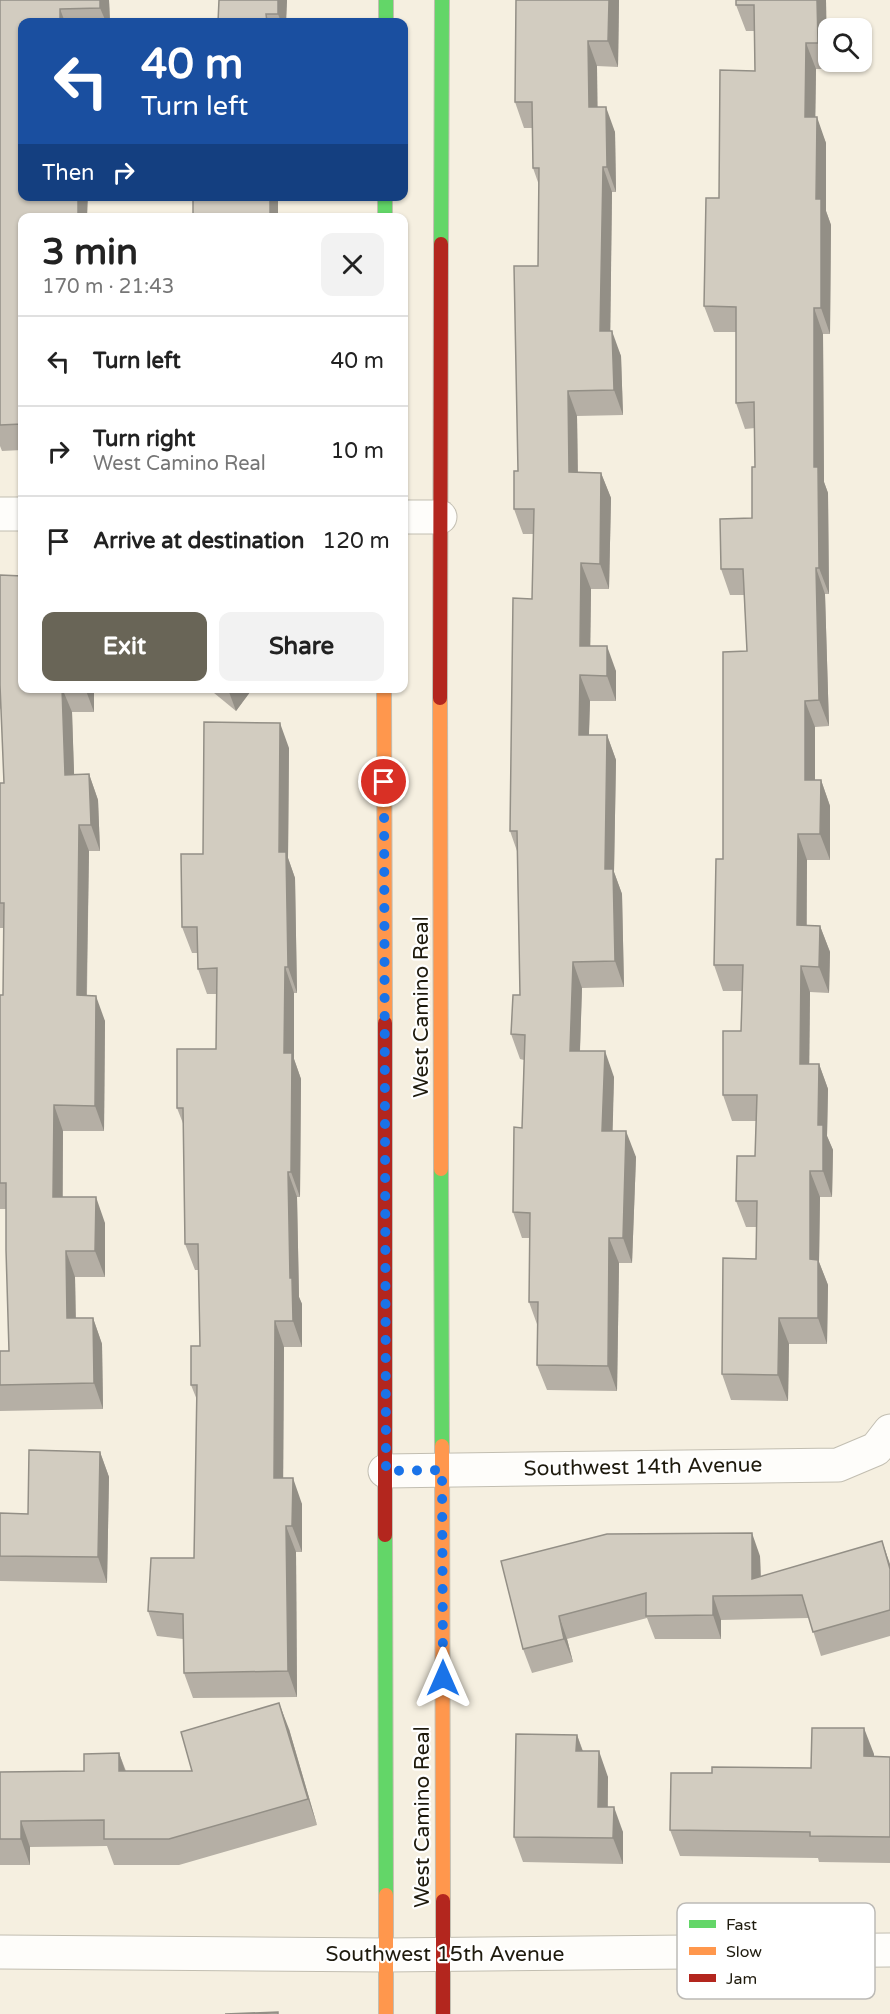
<!DOCTYPE html>
<html lang="en">
<head>
<meta charset="utf-8">
<style>
	:root { --surface:#fff; --page:#f2f2f2; --text:#222; --muted:#767676; --line:#e0e0e0; --accent:#696557 }
	body { margin:0; font-family:"Varela Round",sans-serif; background:var(--page); color:var(--text); height:100vh; display:flex; flex-direction:column; font-size:22px; white-space:nowrap }
	* { box-sizing:border-box; margin:0 }
	p { font-size:20px; color:var(--muted) }
	.icon { flex:none; width:33px; height:33px; fill:none; stroke:currentColor; stroke-width:2; stroke-linecap:round; stroke-linejoin:round }
	.map { position:relative; flex:1; overflow:hidden }
	.panel { position:absolute; left:18px; top:213px; width:390px; height:480px; display:flex; flex-direction:column; background:var(--surface); border-radius:12px; box-shadow:0 2px 4px #0004 }
	.panel>* { flex:none }
	.banner { position:absolute; left:18px; top:18px; width:390px; height:183px; border-radius:12px; box-shadow:0 2px 4px #0004; background:#1a4fa0; color:#fff; overflow:hidden }
	.buttons { position:absolute; left:818px; top:18px; display:grid; gap:12px }
	.buttons a { display:grid; place-items:center; width:54px; height:54px; border-radius:12px; background:var(--surface); box-shadow:0 2px 4px #0004; font-size:30px }
	.pin { position:absolute; display:grid; place-items:center; width:51px; height:51px; color:#fff; margin:-26px; border:3px solid #fff; border-radius:50%; box-shadow:0 2px 6px #0007 }
	.me { position:absolute; width:66px; margin:-33px; rotate:0deg; stroke-linejoin:round; filter:drop-shadow(0 0 4px #0008) }
	.turn { display:flex; align-items:center; gap:21px; height:126px; padding:0 24px; font-size:27px }
	.turn .icon { width:78px; height:78px; stroke-width:2.5 }
	.turn b { display:block; font-size:42px; line-height:51px }
	.then { display:flex; align-items:center; height:57px; padding:0 24px; background:#0003; gap:12px; font-size:22px }
	.round { display:grid; place-items:center; flex:none; width:63px; height:63px; border-radius:12px; background:var(--page) }
	.head { display:flex; align-items:center; justify-content:space-between; height:102px; padding:0 24px }
	h1 { font-size:36px; font-weight:800; line-height:45px }
	.primary-button { display:flex; gap:12px; margin-top:auto; padding:12px 24px }
	.primary-button a { flex:1; height:69px; border-radius:12px; background:var(--accent); color:#fff; font-size:24px; font-weight:800; line-height:69px; text-align:center }
	.primary-button a+a { background:var(--page); color:var(--text) }
	ul { padding:0; list-style:none }
	li { display:flex; align-items:center; gap:18px; height:90px; padding:0 24px; border-top:2px solid var(--line) }
	li div { flex:1 }
	li b { display:block; font-size:22px }
	li em { font-style:normal }
	.map>svg:first-child { display:block }
	.lines { fill:none; stroke-linecap:round; stroke-linejoin:round }
	.street-casing { stroke:#c2beb1; stroke-width:35 }
	.fast-casing { stroke:#c2beb1; stroke-width:16 }
	.slow-casing { stroke:#c2beb1; stroke-width:16 }
	.jam-casing { stroke:#c2beb1; stroke-width:16 }
	.street { stroke:#fefdfa; stroke-width:33 }
	.fast { stroke:#63d668; stroke-width:14 }
	.slow { stroke:#ff974d; stroke-width:14 }
	.jam { stroke:#b3261e; stroke-width:14 }
	.wall { fill:#b5afa5 }
	.shaded-wall { fill:#938f86 }
	.building { fill:#d2ccc0; stroke:#938f86; stroke-width:1.5 }
	.route { stroke:#1a73e8; stroke-width:10; stroke-dasharray:0 18 }
	.labels { text-anchor:middle; dominant-baseline:central; stroke-width:4.5; stroke-linejoin:round; paint-order:stroke }
	.street-label { font-size:21px; fill:#1e1a0d; stroke:#fff }
	.key { fill:#fff; stroke:#bcbab6; stroke-width:1.5 }
	.key-label { font-size:16px; fill:#1e1a0d }
</style>
</head>
<body>
<div class="map">
<svg width="890" height="2014" viewBox="0 0 890 2014">
	<rect width="100%" height="100%" fill="#f5efe0"/>
	<g class="lines">
		<defs>
			<g id="street">
				<polyline points="0,514 22,514"/>
				<polyline points="404,517 440,517"/>
				<polyline points="385,1471 838,1465 876,1449 890,1431"/>
				<polyline points="0,1952 386,1955 890,1950"/>
			</g>
			<g id="fast">
				<polyline points="386,0 386,22"/>
				<polyline points="385,196 385,218"/>
				<polyline points="441,244 442,0"/>
				<polyline points="441,1169 442,1446"/>
				<polyline points="385,1535 386,1895"/>
			</g>
			<g id="slow">
				<polyline points="384,688 385,1023"/>
				<polyline points="440,698 441,1169"/>
				<polyline points="442,1446 443,1901"/>
				<polyline points="386,1895 386,2014"/>
			</g>
			<g id="jam">
				<polyline points="440,698 441,244"/>
				<polyline points="385,1023 385,1535"/>
				<polyline points="443,1901 443,2014"/>
			</g>
		</defs>
		<use href="#street" class="street-casing"/>
		<use href="#fast" class="fast-casing"/>
		<use href="#slow" class="slow-casing"/>
		<use href="#jam" class="jam-casing"/>
		<use href="#street" class="street"/>
		<use href="#fast" class="fast"/>
		<use href="#slow" class="slow"/>
		<use href="#jam" class="jam"/>
	</g>
	<g class="wall">
		<polygon points="0,0 109,0 110,22 22,22 22,450 2,451 0,446"/>
		<polygon points="219,0 287,0 286,22 218,22"/>
		<polygon points="619,0 618,67 597,66 597,107 615,132 616,192 612,192 610,331 621,356 623,415 577,416 578,472 601,473 611,498 609,589 591,589 590,646 616,671 616,701 590,701 589,735 607,735 616,760 614,872 622,894 624,987 582,988 580,1051 614,1077 612,1131 636,1157 632,1263 619,1263 617,1391 547,1390 537,1365 538,1327 529,1302 530,1238 522,1238 513,1212 522,1128 524,1060 520,1059 511,1034 520,995 517,851 510,831 532,599 534,534 523,534 514,509 518,471 538,266 539,185 533,168 532,128 524,128 515,102"/>
		<polygon points="826,0 827,69 816,69 815,117 826,143 826,211 831,225 830,334 823,334 824,482 828,493 829,594 825,594 829,726 815,727 815,780 821,780 830,806 830,860 807,860 807,925 820,926 830,952 829,993 810,992 809,1064 819,1064 828,1089 827,1136 833,1150 832,1197 820,1197 819,1262 828,1285 827,1344 789,1344 788,1401 731,1400 722,1374 756,1259 756,1227 746,1227 736,1201 755,1156 756,1121 732,1121 723,1095 741,1031 742,991 723,991 714,965 723,859 747,651 744,595 730,595 721,569 752,518 755,467 755,428 745,429 736,403 736,332 714,332 704,306 719,198 755,71 754,31 746,31 736,5"/>
		<rect x="193" y="196" width="85" height="22"/>
		<polygon points="0,575 22,688 94,688 94,712 72,712 74,775 89,774 98,800 100,851 89,851 87,995 105,1021 104,1131 63,1131 63,1197 105,1223 105,1277 75,1277 76,1318 93,1318 102,1344 103,1409 0,1411 0,1351 9,1351 6,1209 0,1209 0,995 3,995 4,928 0,928 0,783 4,783 2,711 0,708"/>
		<polygon points="208,688 253,688 236,711"/>
		<polygon points="289,748 288,858 295,878 297,993 294,993 294,1059 301,1079 300,1197 297,1197 299,1297 302,1304 302,1347 284,1347 283,1478 302,1504 302,1552 296,1552 297,1697 193,1698 184,1673 183,1639 157,1636 148,1611 194,1558 197,1400 191,1385 200,1346 199,1270 195,1270 185,1244 184,1126 177,1108 216,1049 217,994 207,994 198,969 197,953 192,953 182,927 203,854"/>
		<polygon points="100,1452 109,1477 107,1583 0,1581 0,1513 28,1514"/>
		<polygon points="760,1556 761,1576 890,1564 890,1636 821,1656 809,1618 721,1620 721,1639 655,1639 647,1618 567,1639 573,1662 532,1673 523,1649 501,1561"/>
		<polygon points="289,1729 317,1825 179,1865 114,1865 107,1846 30,1847 30,1865 0,1865 0,1772 84,1771 119,1753 126,1771 192,1771"/>
		<polygon points="577,1735 583,1751 608,1777 608,1807 623,1832 623,1864 523,1862 514,1837"/>
		<polygon points="874,1754 874,1757 890,1757 890,1863 819,1862 818,1858 680,1856 670,1830 712,1773 811,1768"/>
	</g>
	<g class="shaded-wall">
		<polygon points="100,0 109,0 110,22 106,22 100,8"/>
		<polygon points="278,0 287,0 286,22 281,22 278,14"/>
		<polygon points="609,0 619,0 618,67 608,41"/>
		<polygon points="817,0 826,0 827,69 818,43"/>
		<polygon points="60,9 65,22 60,22"/>
		<polygon points="588,41 597,66 598,132 589,107"/>
		<polygon points="806,43 816,69 815,143 805,117"/>
		<polygon points="606,107 615,132 616,192 607,167"/>
		<polygon points="817,117 826,143 826,211 831,225 830,334 821,308 816,199"/>
		<polygon points="603,167 612,192 610,356 600,331"/>
		<polygon points="78,196 88,196 87,218 78,218"/>
		<rect x="270" y="196" width="8" height="22"/>
		<polygon points="814,308 823,334 824,482 828,493 829,594 819,568 814,467"/>
		<polygon points="612,331 621,356 623,415 614,390"/>
		<polygon points="568,391 577,416 578,497 569,472"/>
		<polygon points="601,473 611,498 609,589 600,564"/>
		<polygon points="581,563 591,589 590,671 580,646"/>
		<polygon points="816,568 825,594 829,726 819,700"/>
		<polygon points="607,646 616,671 616,701 607,676"/>
		<polygon points="580,675 590,701 588,760 579,735"/>
		<polygon points="62,688 72,712 75,801 65,775"/>
		<polygon points="85,688 94,688 94,712"/>
		<polygon points="232,688 253,688 236,711 229,692"/>
		<polygon points="805,701 815,727 815,806 805,780"/>
		<polygon points="280,723 289,748 288,858 295,878 297,993 288,967 279,852"/>
		<polygon points="607,735 616,760 614,872 622,894 624,987 615,961 605,869"/>
		<polygon points="89,774 98,800 100,851 91,825"/>
		<polygon points="821,780 830,806 830,860 820,834"/>
		<polygon points="79,825 89,851 86,1021 77,995"/>
		<polygon points="798,834 807,860 806,951 797,925"/>
		<polygon points="820,926 830,952 829,993 819,967"/>
		<polygon points="573,962 582,988 579,1076 570,1051"/>
		<polygon points="801,966 810,992 809,1089 800,1064"/>
		<polygon points="285,967 294,993 294,1059 301,1079 300,1197 291,1172 284,1053"/>
		<polygon points="96,996 105,1021 104,1131 95,1106"/>
		<polygon points="605,1051 614,1077 612,1156 602,1131"/>
		<polygon points="819,1064 828,1089 827,1136 833,1150 832,1197 823,1171 818,1125"/>
		<polygon points="54,1105 63,1131 62,1223 53,1197"/>
		<polygon points="626,1131 636,1157 632,1263 623,1238"/>
		<polygon points="810,1171 820,1197 819,1262 828,1285 827,1344 818,1318 810,1259"/>
		<polygon points="288,1172 297,1197 299,1297 302,1304 302,1347 293,1321 290,1278"/>
		<polygon points="96,1197 105,1223 105,1277 95,1251"/>
		<polygon points="609,1238 619,1263 617,1391 608,1366"/>
		<polygon points="66,1251 75,1277 76,1344 67,1318"/>
		<polygon points="93,1318 102,1344 103,1409 94,1383"/>
		<polygon points="779,1318 789,1344 788,1401 778,1375"/>
		<polygon points="275,1321 284,1347 283,1503 274,1478"/>
		<polygon points="100,1452 109,1477 107,1583 98,1557"/>
		<polygon points="293,1478 302,1504 302,1552 292,1526"/>
		<polygon points="286,1526 296,1552 297,1697 288,1671"/>
		<polygon points="752,1533 760,1556 761,1595 752,1579"/>
		<polygon points="882,1541 890,1564 890,1569"/>
		<polygon points="713,1596 721,1620 721,1639 713,1615"/>
		<polygon points="559,1616 567,1639 573,1662 564,1639"/>
		<polygon points="279,1703 289,1729 317,1825 308,1799"/>
		<polygon points="864,1728 874,1754 874,1782 864,1756"/>
		<polygon points="577,1735 586,1761 576,1751"/>
		<polygon points="599,1751 608,1777 607,1832 598,1807"/>
		<polygon points="119,1753 128,1779 119,1771"/>
		<polygon points="614,1807 623,1832 623,1864 613,1838"/>
		<polygon points="21,1821 30,1847 30,1865 21,1839"/>
	</g>
	<g class="building">
		<polygon points="0,0 100,0 100,8 60,9 60,22 22,22 22,196 78,196 78,218 22,218 22,424 0,425"/>
		<polygon points="219,0 278,0 278,14 266,14 267,22 218,22"/>
		<polygon points="516,0 609,0 608,41 588,41 589,107 606,107 607,167 603,167 600,331 612,331 614,390 568,391 569,472 601,473 600,564 581,563 580,646 607,646 607,676 580,675 579,735 607,735 605,869 613,869 615,961 573,962 570,1051 605,1051 602,1131 626,1131 623,1238 609,1238 608,1366 537,1365 538,1302 529,1302 530,1213 513,1212 514,1127 522,1128 525,1035 511,1034 513,995 520,995 517,831 510,831 513,598 532,599 534,509 514,509 514,471 518,471 514,266 538,266 539,168 533,168 532,102 515,102"/>
		<polygon points="736,0 817,0 818,43 806,43 805,117 817,117 816,199 821,199 821,308 814,308 814,467 818,467 819,568 816,568 819,700 805,701 805,780 821,780 820,834 798,834 797,925 820,926 819,967 801,966 800,1064 819,1064 818,1125 823,1125 823,1171 810,1171 810,1259 818,1260 818,1318 779,1318 778,1375 722,1374 723,1258 756,1259 757,1201 736,1201 737,1156 755,1156 757,1095 723,1095 723,1031 741,1031 743,965 714,965 716,859 723,859 723,652 747,651 743,569 721,569 720,519 752,518 752,467 755,467 754,402 736,403 736,307 704,306 706,198 719,198 720,70 755,71 754,5 736,5"/>
		<polygon points="193,196 270,196 270,218 207,218 207,216 193,216"/>
		<polygon points="0,575 22,576 22,688 62,688 65,775 89,774 91,825 79,825 77,995 96,996 95,1106 54,1105 53,1197 96,1197 95,1251 66,1251 67,1318 93,1318 94,1383 0,1385 0,1351 9,1351 6,1250 6,1183 0,1183 0,995 3,995 4,903 0,903 0,783 4,783 0,685"/>
		<polygon points="224,688 232,688 229,692"/>
		<polygon points="204,722 280,723 279,852 286,852 288,967 285,967 284,1053 292,1053 291,1172 288,1172 290,1278 292,1278 293,1321 275,1321 274,1478 293,1478 292,1526 286,1526 288,1671 184,1673 183,1614 148,1611 151,1558 194,1558 197,1385 191,1385 191,1346 200,1346 198,1244 185,1244 183,1108 177,1108 177,1049 216,1049 217,968 198,969 197,927 182,927 181,854 203,854"/>
		<polygon points="29,1450 100,1452 98,1557 0,1556 0,1513 28,1514"/>
		<polygon points="752,1533 752,1579 882,1541 890,1569 890,1610 813,1632 802,1595 713,1596 713,1615 646,1616 646,1593 559,1616 564,1639 523,1649 501,1561 607,1534"/>
		<polygon points="279,1703 308,1799 169,1839 104,1839 104,1820 21,1821 21,1839 0,1839 0,1772 84,1771 84,1754 119,1753 119,1771 192,1771 181,1732"/>
		<polygon points="812,1728 864,1728 864,1756 890,1757 890,1837 810,1836 810,1832 670,1830 671,1773 712,1773 712,1767 811,1768"/>
		<polygon points="516,1734 577,1735 576,1751 599,1751 598,1807 614,1807 613,1838 514,1837"/>
		<polygon points="278,2012 278,2014 225,2014"/>
	</g>
	<g class="lines">
		<polyline class="route" points="384,782 386,1471 442,1470 443,1678"/>
	</g>
	<g class="labels">
		<g class="street-label">
			<text transform="translate(421 1007) rotate(-90)">West Camino Real</text>
			<text transform="translate(643 1467) rotate(-1)">Southwest 14th Avenue</text>
			<text transform="translate(422 1817) rotate(-90)">West Camino Real</text>
			<text x="445" y="1954">Southwest 15th Avenue</text>
		</g>
	</g>
	<rect x="677" y="1903" width="198" height="96" rx="9" class="key"/>
	<rect x="689" y="1920" width="27" height="8" fill="#63d668"/>
	<rect x="689" y="1947" width="27" height="8" fill="#ff974d"/>
	<rect x="689" y="1974" width="27" height="8" fill="#b3261e"/>
	<g class="key-label">
		<text x="726" y="1930">Fast</text>
		<text x="726" y="1957">Slow</text>
		<text x="726" y="1984">Jam</text>
	</g>
</svg>
<div class="buttons">
<a><svg class="icon" aria-label="search" viewBox="0 0 24 24"><circle cx="10" cy="10" r="6"/><path d="M15 15l6 6"/></svg></a>
</div>
<div class="pin" style="left:384px;top:782px;background:#d93025"><svg class="icon" aria-label="arrive" viewBox="0 0 24 24"><path d="M6 21V4h12l-3 4 3 4H6"/></svg></div>
<svg class="me" style="left:443px;top:1678px" viewBox="-20 -20 40 40"><path d="M0-17L14 15 0 8-14 15z" fill="#1a73e8" stroke="#fff" stroke-width="4"/></svg>
<div class="banner">
<div class="turn"><svg class="icon" aria-label="left" viewBox="0 0 24 24"><path d="M17 20v-9H6M10 6l-5 5 5 5"/></svg><div><b>40 m</b>Turn left</div></div>
<div class="then">Then<svg class="icon" aria-label="right" viewBox="0 0 24 24"><path d="M7 20v-9h11M14 6l5 5-5 5"/></svg></div>
</div>
<section class="panel">
<div class="head"><div><h1>3 min</h1><p>170 m · 21:43</p></div><a class="round"><svg class="icon" aria-label="close" viewBox="0 0 24 24"><path d="M6 6l12 12M18 6L6 18"/></svg></a></div>
<ul>
<li><svg class="icon" aria-label="left" viewBox="0 0 24 24"><path d="M17 20v-9H6M10 6l-5 5 5 5"/></svg><div><b>Turn left</b></div><em>40 m</em></li>
<li><svg class="icon" aria-label="right" viewBox="0 0 24 24"><path d="M7 20v-9h11M14 6l5 5-5 5"/></svg><div><b>Turn right</b><p>West Camino Real</p></div><em>10 m</em></li>
<li><svg class="icon" aria-label="arrive" viewBox="0 0 24 24"><path d="M6 21V4h12l-3 4 3 4H6"/></svg><div><b>Arrive at destination</b></div><em>120 m</em></li>
</ul>
<div class="primary-button"><a>Exit</a><a>Share</a></div>
</section>
</div>
</body>
</html>
